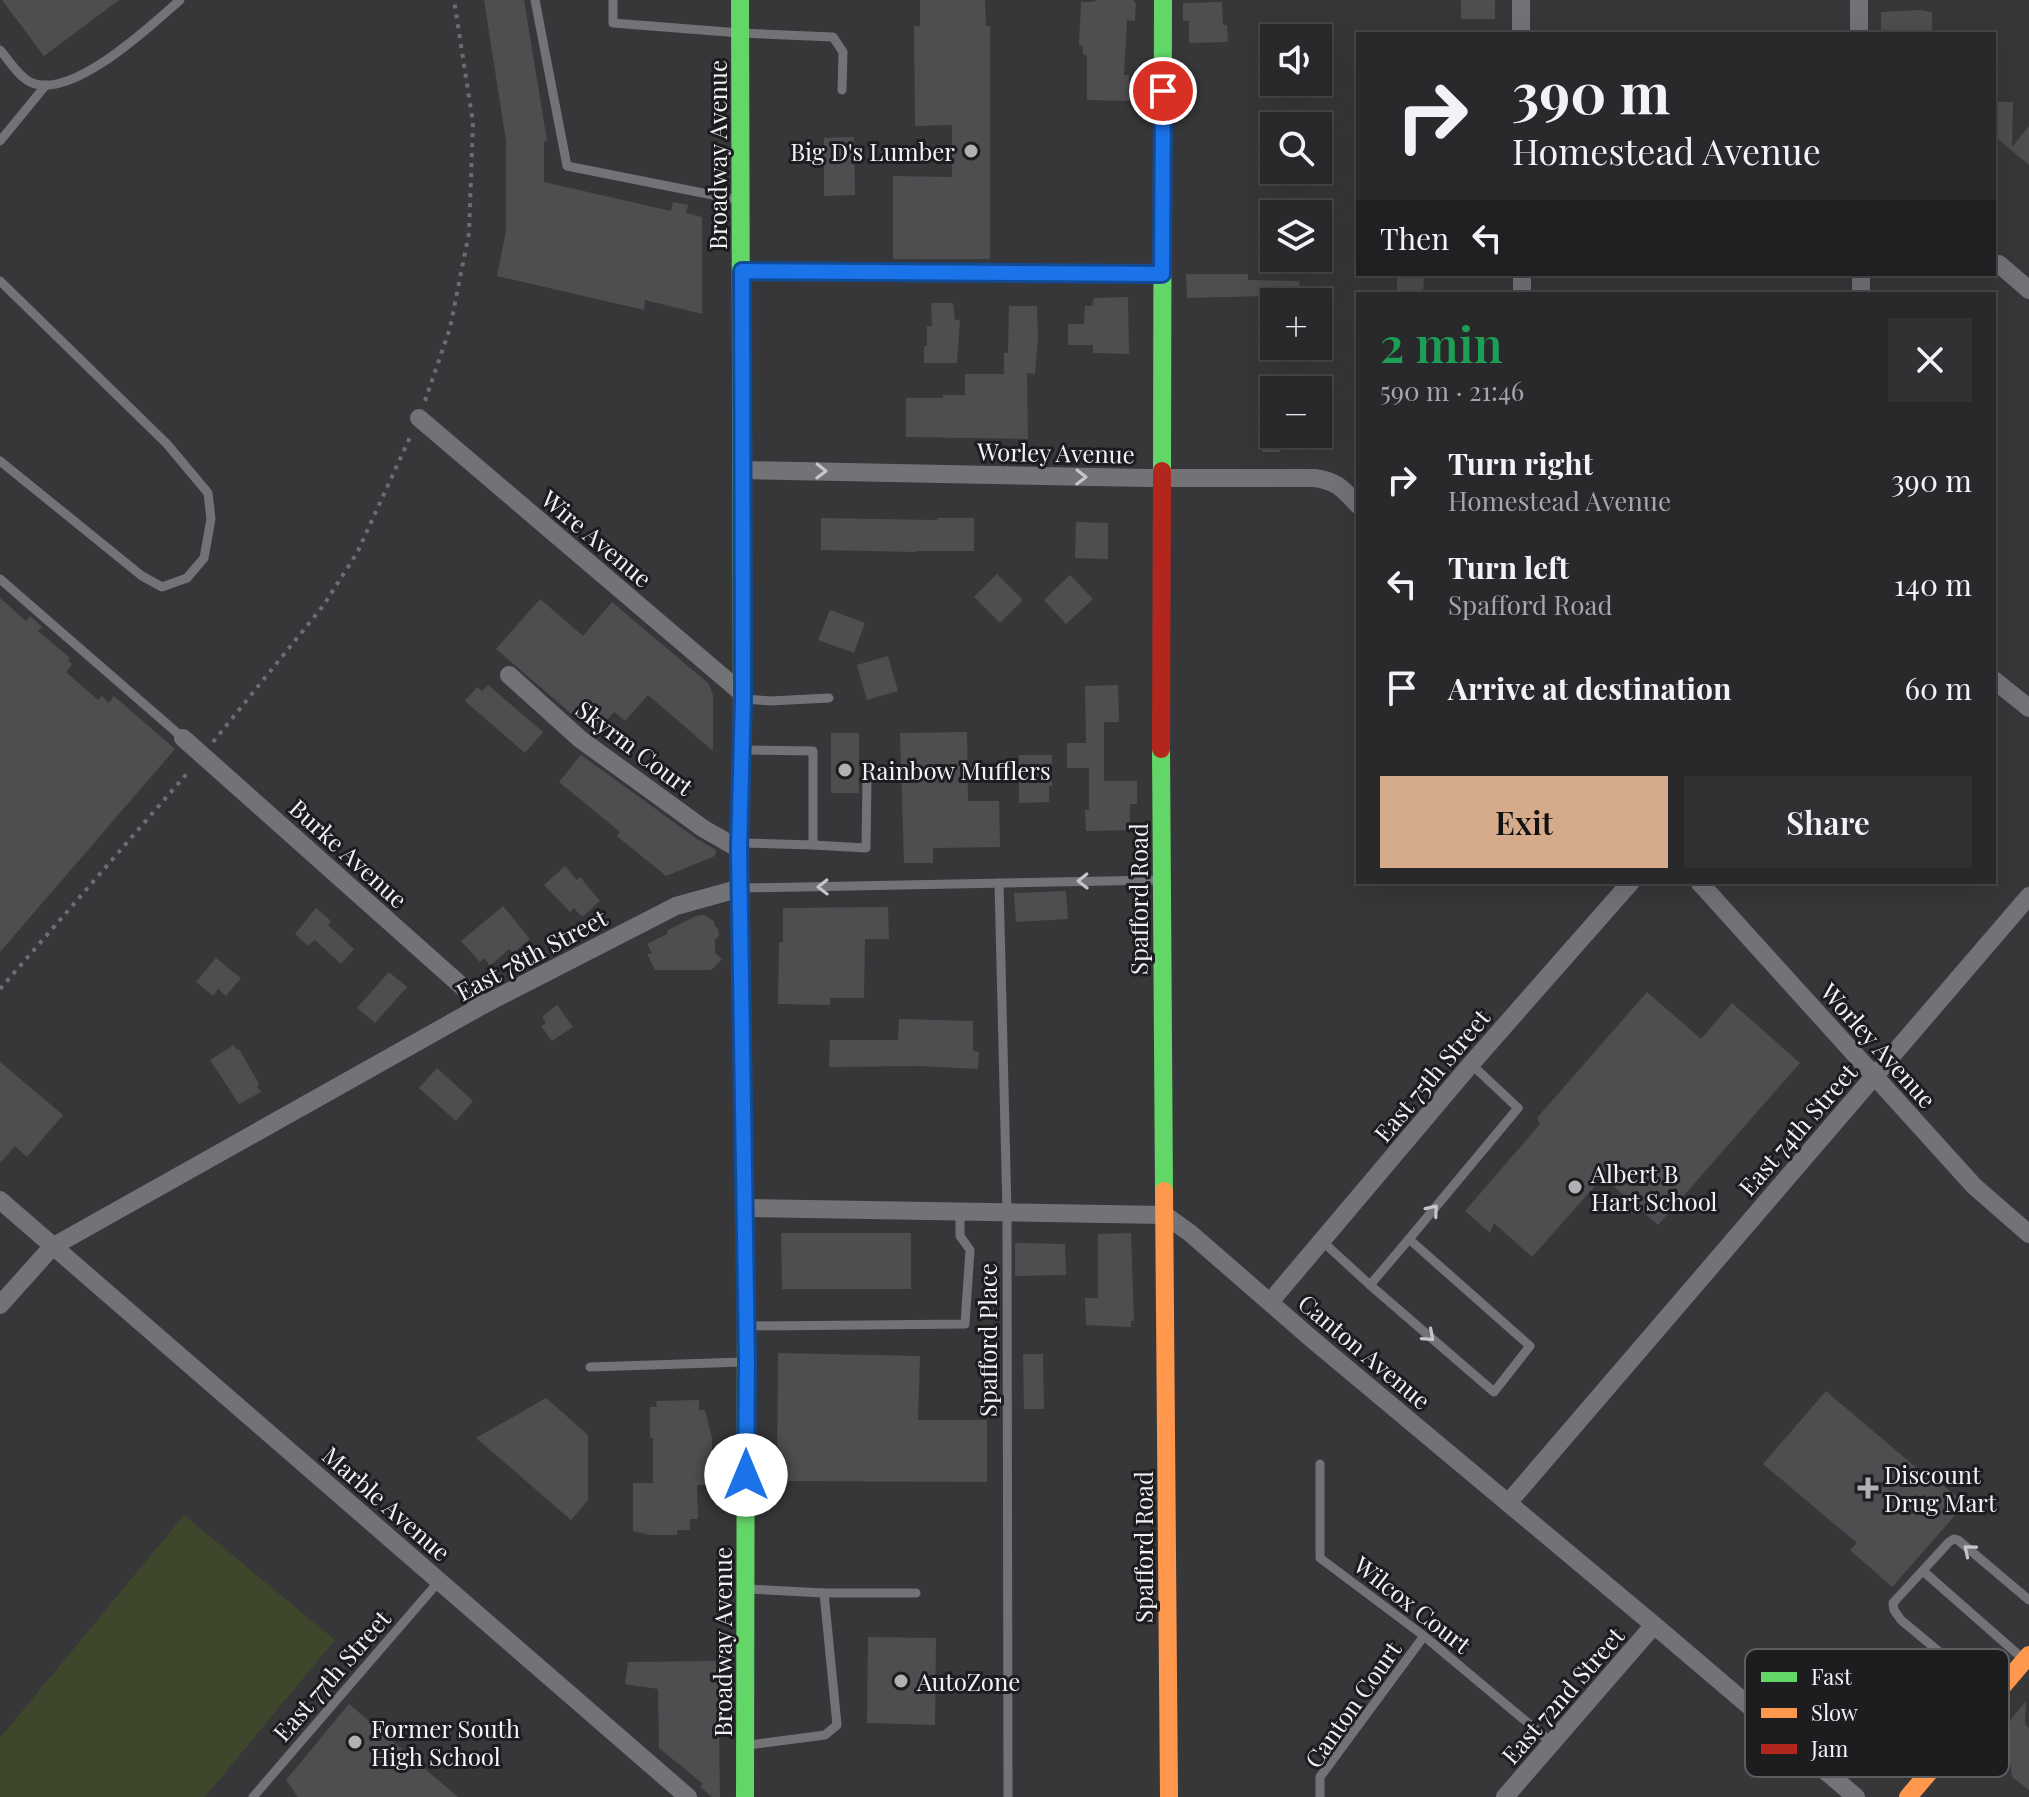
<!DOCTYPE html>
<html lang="en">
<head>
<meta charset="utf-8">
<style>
	:root { --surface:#29292c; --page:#313134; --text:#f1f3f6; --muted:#a5a6a9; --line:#454548; --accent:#d6ab8b }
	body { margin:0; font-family:"Playfair Display",serif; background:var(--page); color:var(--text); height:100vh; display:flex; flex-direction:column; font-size:30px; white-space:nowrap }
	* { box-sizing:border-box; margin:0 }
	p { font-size:26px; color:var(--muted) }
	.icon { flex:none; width:44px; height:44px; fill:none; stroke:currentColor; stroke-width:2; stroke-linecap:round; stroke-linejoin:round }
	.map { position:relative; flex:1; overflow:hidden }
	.sheet { position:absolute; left:1356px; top:292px; width:640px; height:592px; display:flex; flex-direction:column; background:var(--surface); border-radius:0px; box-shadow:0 8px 32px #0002,0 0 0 2px var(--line) }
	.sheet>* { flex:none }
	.hud { position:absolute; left:1356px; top:32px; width:640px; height:244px; border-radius:0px; box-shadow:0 8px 32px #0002,0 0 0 2px var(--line); background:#29292c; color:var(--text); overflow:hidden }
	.fabs { position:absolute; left:1260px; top:24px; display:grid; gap:16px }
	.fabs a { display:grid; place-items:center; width:72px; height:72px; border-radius:0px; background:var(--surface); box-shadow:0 8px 32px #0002,0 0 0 2px var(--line); font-size:40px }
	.pin { position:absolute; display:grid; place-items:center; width:68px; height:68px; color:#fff; margin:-34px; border:4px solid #fff; border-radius:50%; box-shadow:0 2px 8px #0007 }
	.me { position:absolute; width:88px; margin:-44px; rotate:0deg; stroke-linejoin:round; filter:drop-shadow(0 0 6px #0008) }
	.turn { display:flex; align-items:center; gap:28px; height:168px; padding:0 24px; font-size:36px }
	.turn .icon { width:104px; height:104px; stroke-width:2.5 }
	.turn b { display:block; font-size:56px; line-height:68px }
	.then { display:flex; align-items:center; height:76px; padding:0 24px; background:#0003; gap:16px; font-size:30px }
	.round { display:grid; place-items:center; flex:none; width:84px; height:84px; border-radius:0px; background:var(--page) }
	.summary { display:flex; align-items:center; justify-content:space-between; height:136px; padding:0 24px }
	h1 { font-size:48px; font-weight:600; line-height:60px; color:#1e9e55 }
	.button { display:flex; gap:16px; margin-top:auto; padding:16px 24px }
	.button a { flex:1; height:92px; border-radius:0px; background:var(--accent); color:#111; font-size:32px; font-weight:600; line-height:92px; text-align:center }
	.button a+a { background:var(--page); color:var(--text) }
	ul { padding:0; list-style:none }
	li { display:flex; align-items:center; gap:24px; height:104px; padding:0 24px }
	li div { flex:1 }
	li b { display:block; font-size:30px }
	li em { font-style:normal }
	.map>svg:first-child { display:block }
	.green { fill:#3e462b }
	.building { fill:#4e4e51 }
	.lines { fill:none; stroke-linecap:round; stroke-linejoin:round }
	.path { stroke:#6d6d71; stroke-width:4; stroke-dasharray:4 6; stroke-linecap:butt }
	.lane { stroke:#737377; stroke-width:9 }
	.street { stroke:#737377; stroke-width:18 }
	.fast { stroke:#63d668; stroke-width:18 }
	.slow { stroke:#ff974d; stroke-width:18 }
	.jam { stroke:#b3261e; stroke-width:18 }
	.oneway { stroke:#c6c6ca }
	.route-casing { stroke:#114b97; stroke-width:20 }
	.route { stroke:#1a73e8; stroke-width:14 }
	.poi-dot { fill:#b1b1b4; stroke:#1d1d20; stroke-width:3 }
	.labels { text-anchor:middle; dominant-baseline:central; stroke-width:6; stroke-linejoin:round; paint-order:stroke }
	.poi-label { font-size:24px; fill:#f2f2f6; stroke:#1d1d20; text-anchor:start }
	.street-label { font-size:24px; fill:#f2f2f6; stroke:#1d1d20 }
	.key { fill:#1d1d20; stroke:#5d5d60; stroke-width:2 }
	.key-label { font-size:22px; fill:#f2f2f6 }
</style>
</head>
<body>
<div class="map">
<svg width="2029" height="1797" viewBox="0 0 2029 1797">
	<rect width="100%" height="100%" fill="#37373a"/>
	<polygon class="green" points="184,1515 335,1640 205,1797 0,1797 0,1738"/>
	<g class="building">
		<polygon points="2,0 119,0 44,56"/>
		<polygon points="484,0 524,0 547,141 544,141 544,182 671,211 673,202 688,205 686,213 702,217 702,314 645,300 644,310 497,276 506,231 506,141"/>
		<polygon points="920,0 985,0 986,26 990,26 990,259 893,259 893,176 952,177 952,125 915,126 914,26 920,26"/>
		<polygon points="1098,0 1134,0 1134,3 1136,3 1135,21 1127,20 1124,75 1129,75 1129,101 1087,100 1087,57 1086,55 1083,54 1083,46 1079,45 1081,2 1092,2"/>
		<rect x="1461" y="0" width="34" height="19"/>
		<polygon points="1222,2 1223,25 1227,25 1228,42 1189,43 1189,21 1183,21 1183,3"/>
		<polygon points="1921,10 1932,12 1932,30 1881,31 1881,12"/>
		<polygon points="1994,102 2013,102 2012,147 2029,126 2029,165 1994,136"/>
		<polygon points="854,137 855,195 824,196 824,138"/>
		<polygon points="1186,274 1248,274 1248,280 1299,281 1300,295 1294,295 1294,302 1269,302 1269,296 1187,298"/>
		<polygon points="1397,274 1424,275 1423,294 1397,294"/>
		<polygon points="1128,297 1129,354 1093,353 1093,345 1068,345 1068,324 1084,324 1085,306 1092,306 1094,298"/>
		<polygon points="931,303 953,303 955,320 960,320 957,363 924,363 924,346 927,346 927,326 932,326"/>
		<polygon points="1009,306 1037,306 1038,338 1035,374 1027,373 1028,439 906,437 906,398 943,398 943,395 965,395 965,374 1004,374 1004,353 1008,353"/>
		<rect x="1258" y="376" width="16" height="20"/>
		<polygon points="1263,434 1280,434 1280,452 1262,452"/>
		<polygon points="821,518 937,520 937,518 974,518 974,551 917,551 917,552 821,550"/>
		<polygon points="1076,522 1108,523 1108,559 1075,558"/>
		<polygon points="997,574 1023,600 1000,623 974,597"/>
		<polygon points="1070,575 1093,599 1066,624 1044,600"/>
		<polygon points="0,598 26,621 30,616 42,627 38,631 70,658 68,660 72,664 66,672 98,700 102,696 109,703 114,696 175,749 0,952"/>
		<polygon points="540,599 583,636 612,602 709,684 713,695 713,751 648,695 625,721 614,712 595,734 496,649"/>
		<polygon points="830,610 865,623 854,653 818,640"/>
		<polygon points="888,656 898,691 867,700 857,665"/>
		<polygon points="488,685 543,732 525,753 465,701 477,687 482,691"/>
		<polygon points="1118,685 1119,722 1104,722 1104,781 1137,781 1137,804 1130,804 1130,830 1086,831 1085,810 1089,810 1089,768 1067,768 1067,743 1086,743 1085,686"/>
		<polygon points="967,732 968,801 999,801 1000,847 933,848 933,863 904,863 900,733"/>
		<rect x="831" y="733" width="28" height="60"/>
		<polygon points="581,755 697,839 716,850 715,856 666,876 617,836 620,832 559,782"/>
		<polygon points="1019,755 1052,755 1052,786 1049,786 1049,802 1019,803"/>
		<polygon points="565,866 577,880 580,877 600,901 582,917 574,908 570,912 544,885"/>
		<polygon points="1066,891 1068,919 1016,922 1014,893"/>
		<polygon points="503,906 530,939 513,953 509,949 490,966 484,958 480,962 461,941"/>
		<polygon points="888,907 889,939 865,939 864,998 830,998 830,1005 778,1004 779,942 783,942 783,908"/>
		<polygon points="316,908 331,921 328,925 354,949 341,964 315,940 308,946 295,934"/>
		<polygon points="704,915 714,921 715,926 718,929 719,936 715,940 715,953 722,959 711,970 655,970 647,954 652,953 647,944 667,934 668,930 696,916"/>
		<polygon points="216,958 241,978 226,996 218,989 213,996 196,982"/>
		<polygon points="389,972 407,987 375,1023 357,1008"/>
		<polygon points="1647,992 1701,1039 1732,1003 1800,1063 1658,1225 1603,1177 1532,1257 1494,1223 1490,1233 1465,1211 1540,1124 1537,1118"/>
		<polygon points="557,1005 573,1027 552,1041 541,1026 546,1023 542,1017"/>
		<polygon points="899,1019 973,1021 973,1051 979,1052 978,1069 919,1066 829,1067 830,1040 898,1040"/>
		<polygon points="234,1045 237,1050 239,1049 259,1084 257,1086 261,1092 239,1104 210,1060"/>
		<polygon points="0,1062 63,1115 27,1157 15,1146 0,1163"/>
		<polygon points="437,1068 473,1101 456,1121 419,1088"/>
		<polygon points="781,1233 911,1233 911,1289 782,1289"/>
		<polygon points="1131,1233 1134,1321 1131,1321 1131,1327 1086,1325 1085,1298 1098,1298 1098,1234"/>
		<polygon points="1015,1243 1065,1244 1066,1275 1015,1276"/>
		<polygon points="778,1353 920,1356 918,1420 987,1420 987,1482 777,1481"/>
		<polygon points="1023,1354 1043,1354 1044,1409 1024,1409"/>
		<polygon points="1826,1391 1920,1471 1923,1468 1965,1504 1892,1587 1850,1550 1857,1543 1763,1464"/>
		<polygon points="546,1398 588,1435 588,1500 571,1520 476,1438"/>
		<polygon points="699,1400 699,1410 705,1410 712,1438 712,1470 710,1485 697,1485 698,1519 690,1519 690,1530 677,1530 677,1535 650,1535 633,1531 633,1483 653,1483 653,1438 650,1438 650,1407 657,1407 656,1401"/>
		<polygon points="868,1637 936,1638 935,1725 867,1723"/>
		<polygon points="715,1661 718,1663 720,1797 712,1797 700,1787 703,1784 659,1748 658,1689 625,1684 628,1662"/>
		<polygon points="2026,1701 2025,1724 2029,1728 2029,1790 2012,1777 2010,1761 1999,1764 1983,1752 2000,1736 2000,1733"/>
		<polygon points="349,1704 458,1797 298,1797 286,1780"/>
	</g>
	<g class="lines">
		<g class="path">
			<polyline points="425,401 450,328 469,233 473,123 454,0"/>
			<polyline points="213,742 323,606 357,553 411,435"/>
			<polyline points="0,989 190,770"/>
		</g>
		<g class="lane">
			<polyline points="535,0 567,166 738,200"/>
			<polyline points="613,0 613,23 740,33 833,37 843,52 842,90"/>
			<path d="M0 50C9 60 18 76 30 82 71 102 151 25 180 0"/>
			<polyline points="0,141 46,85"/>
			<polyline points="0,281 167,444 208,493 211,519 204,558 187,578 162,587 142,576 0,461"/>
			<polyline points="0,579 183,738"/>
			<polyline points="745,699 770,701 829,698"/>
			<polyline points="742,843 813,845 813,751 744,750"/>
			<polyline points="813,845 866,848 867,778"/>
			<polyline points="999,883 1007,1211 1008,1797"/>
			<polyline points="744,888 1157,880"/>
			<polyline points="1322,1241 1370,1285 1494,1392 1530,1346 1409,1239 1518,1108 1471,1064"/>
			<polyline points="1370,1285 1409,1239"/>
			<polyline points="749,1326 965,1324 970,1250 960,1236 960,1211"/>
			<polyline points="590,1367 743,1362"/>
			<polyline points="1320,1464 1320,1558 1424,1636 1552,1743"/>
			<polyline points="1923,1571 2022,1658"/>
			<polyline points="748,1589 824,1593 916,1593"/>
			<polyline points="1990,1694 1901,1620 1894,1610 1893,1603 1949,1542 1954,1539 1958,1540 2029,1600"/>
			<polyline points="749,1745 825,1735 837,1725 824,1593"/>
			<polyline points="253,1797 440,1580"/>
			<polyline points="1320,1797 1320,1777 1424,1636"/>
		</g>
		<g class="street">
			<polyline points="1521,0 1521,34"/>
			<polyline points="1859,0 1859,34"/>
			<polyline points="1994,264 1999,264 2029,290"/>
			<polyline points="742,271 1162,274"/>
			<polyline points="1522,274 1522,294"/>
			<polyline points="1861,274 1861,294"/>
			<polyline points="419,418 743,694"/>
			<path d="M743 470 1147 478H1315C1337 481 1343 489 1358 505"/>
			<polyline points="509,675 580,739 704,829 739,849"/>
			<polyline points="1994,680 2029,708"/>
			<polyline points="183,738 483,1005"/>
			<polyline points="1699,882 1974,1186 2029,1234"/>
			<polyline points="0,1200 688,1797"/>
			<polyline points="745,1208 1165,1215 1190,1233 1313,1340 1654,1625 1856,1797"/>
			<polyline points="1270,1302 1471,1064 1631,882"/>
			<polyline points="0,1305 52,1247 483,1005 676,906 741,888"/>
			<polyline points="1508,1503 2029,896"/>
			<polyline points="1505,1797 1654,1625"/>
		</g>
		<g class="fast">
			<polyline points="740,0 742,734"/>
			<polyline points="1162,471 1163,0"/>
			<polyline points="1161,749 1164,1191"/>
			<polyline points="745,1797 746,1284"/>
		</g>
		<g class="slow">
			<polyline points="742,734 739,849 746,1284"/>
			<polyline points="1164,1191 1169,1797"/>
			<polyline points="1908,1797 2029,1655"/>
		</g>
		<polyline class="jam" points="1161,749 1162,471"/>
	</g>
	<defs><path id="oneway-chevron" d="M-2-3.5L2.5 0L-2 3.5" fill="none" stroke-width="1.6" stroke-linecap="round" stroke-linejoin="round" transform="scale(2)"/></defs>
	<g class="oneway">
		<use href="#oneway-chevron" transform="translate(821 471) rotate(1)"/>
		<use href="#oneway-chevron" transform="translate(1081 477) rotate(1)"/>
		<use href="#oneway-chevron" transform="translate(1083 881) rotate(179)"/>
		<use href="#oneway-chevron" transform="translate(823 887) rotate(179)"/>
		<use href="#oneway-chevron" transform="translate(1433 1210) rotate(-50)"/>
		<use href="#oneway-chevron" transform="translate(1429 1336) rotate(41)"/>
		<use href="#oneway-chevron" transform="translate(1969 1550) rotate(-140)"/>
	</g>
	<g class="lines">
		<defs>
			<polyline id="route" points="746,1475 747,1362 739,849 743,699 742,271 1162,274 1163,91"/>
		</defs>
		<use href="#route" class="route-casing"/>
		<use href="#route" class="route"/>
	</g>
	<g class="poi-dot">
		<circle cx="971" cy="151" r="8"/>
		<circle cx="845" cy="770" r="8"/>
		<circle cx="1575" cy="1187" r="8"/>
		<path d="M1864 1476h8v8h8v8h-8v8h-8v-8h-8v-8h8z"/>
		<circle cx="901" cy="1681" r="8"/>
		<circle cx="355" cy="1742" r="8"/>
	</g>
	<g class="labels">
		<g class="poi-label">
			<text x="955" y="151" text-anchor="end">Big D's Lumber</text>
			<text x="861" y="770">Rainbow Mufflers</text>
			<text x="1591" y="1173">Albert B<tspan x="1591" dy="28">Hart School</tspan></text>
			<text x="1884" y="1474">Discount<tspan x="1884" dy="28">Drug Mart</tspan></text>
			<text x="917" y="1681">AutoZone</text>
			<text x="371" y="1728">Former South<tspan x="371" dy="28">High School</tspan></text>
		</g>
		<g class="street-label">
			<text transform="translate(717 155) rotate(-90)">Broadway Avenue</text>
			<text transform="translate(1056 452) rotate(1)">Worley Avenue</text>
			<text transform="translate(597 538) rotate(40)">Wire Avenue</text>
			<text transform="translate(635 747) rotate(37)">Skyrm Court</text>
			<text transform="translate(349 853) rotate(42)">Burke Avenue</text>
			<text transform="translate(1138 899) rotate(-90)">Spafford Road</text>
			<text transform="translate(531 954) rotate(-28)">East 78th Street</text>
			<text transform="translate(1879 1045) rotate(48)">Worley Avenue</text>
			<text transform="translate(1431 1075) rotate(-50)">East 75th Street</text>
			<text transform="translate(1797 1129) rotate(-49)">East 74th Street</text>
			<text transform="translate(987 1340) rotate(-90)">Spafford Place</text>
			<text transform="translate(1365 1351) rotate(40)">Canton Avenue</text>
			<text transform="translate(387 1503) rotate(41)">Marble Avenue</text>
			<text transform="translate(1143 1547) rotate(-90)">Spafford Road</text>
			<text transform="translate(1413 1604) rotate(38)">Wilcox Court</text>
			<text transform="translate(722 1642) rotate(-90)">Broadway Avenue</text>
			<text transform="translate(331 1675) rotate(-49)">East 77th Street</text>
			<text transform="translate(1562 1695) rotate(-49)">East 72nd Street</text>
			<text transform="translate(1352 1704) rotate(-55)">Canton Court</text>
		</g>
	</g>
	<rect x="1745" y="1649" width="264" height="128" rx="12" class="key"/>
	<rect x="1761" y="1672" width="36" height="10" fill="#63d668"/>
	<rect x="1761" y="1708" width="36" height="10" fill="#ff974d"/>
	<rect x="1761" y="1744" width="36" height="10" fill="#b3261e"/>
	<g class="key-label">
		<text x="1811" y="1685">Fast</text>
		<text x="1811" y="1721">Slow</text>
		<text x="1811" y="1757">Jam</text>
	</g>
</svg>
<div class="fabs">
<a><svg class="icon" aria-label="sound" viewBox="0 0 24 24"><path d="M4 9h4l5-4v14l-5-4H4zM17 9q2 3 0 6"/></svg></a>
<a><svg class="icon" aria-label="search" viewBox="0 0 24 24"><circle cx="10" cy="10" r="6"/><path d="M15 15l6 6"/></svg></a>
<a><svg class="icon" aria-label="layers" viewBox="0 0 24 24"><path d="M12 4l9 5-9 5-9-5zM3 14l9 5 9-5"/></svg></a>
<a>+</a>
<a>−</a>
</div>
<div class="pin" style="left:1163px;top:91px;background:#d93025"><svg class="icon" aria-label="arrive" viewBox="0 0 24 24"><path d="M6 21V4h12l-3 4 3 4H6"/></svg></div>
<svg class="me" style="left:746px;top:1475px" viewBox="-20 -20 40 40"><circle r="19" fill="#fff"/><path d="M0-13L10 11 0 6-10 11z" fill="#1a73e8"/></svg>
<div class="hud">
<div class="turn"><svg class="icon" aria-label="right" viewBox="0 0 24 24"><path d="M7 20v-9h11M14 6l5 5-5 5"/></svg><div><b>390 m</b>Homestead Avenue</div></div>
<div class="then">Then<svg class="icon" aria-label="left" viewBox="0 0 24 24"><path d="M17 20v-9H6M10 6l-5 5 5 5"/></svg></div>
</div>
<section class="sheet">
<div class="summary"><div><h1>2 min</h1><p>590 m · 21:46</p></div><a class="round"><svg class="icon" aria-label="close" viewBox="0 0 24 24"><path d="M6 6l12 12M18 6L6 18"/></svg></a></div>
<ul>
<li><svg class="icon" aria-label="right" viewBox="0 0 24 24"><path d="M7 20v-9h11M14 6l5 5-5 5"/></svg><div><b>Turn right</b><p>Homestead Avenue</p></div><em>390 m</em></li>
<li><svg class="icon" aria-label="left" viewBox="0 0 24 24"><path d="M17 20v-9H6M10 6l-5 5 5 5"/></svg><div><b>Turn left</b><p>Spafford Road</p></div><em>140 m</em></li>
<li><svg class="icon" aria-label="arrive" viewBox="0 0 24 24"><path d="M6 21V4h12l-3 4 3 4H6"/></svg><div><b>Arrive at destination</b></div><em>60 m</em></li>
</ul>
<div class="button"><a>Exit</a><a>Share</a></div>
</section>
</div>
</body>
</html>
